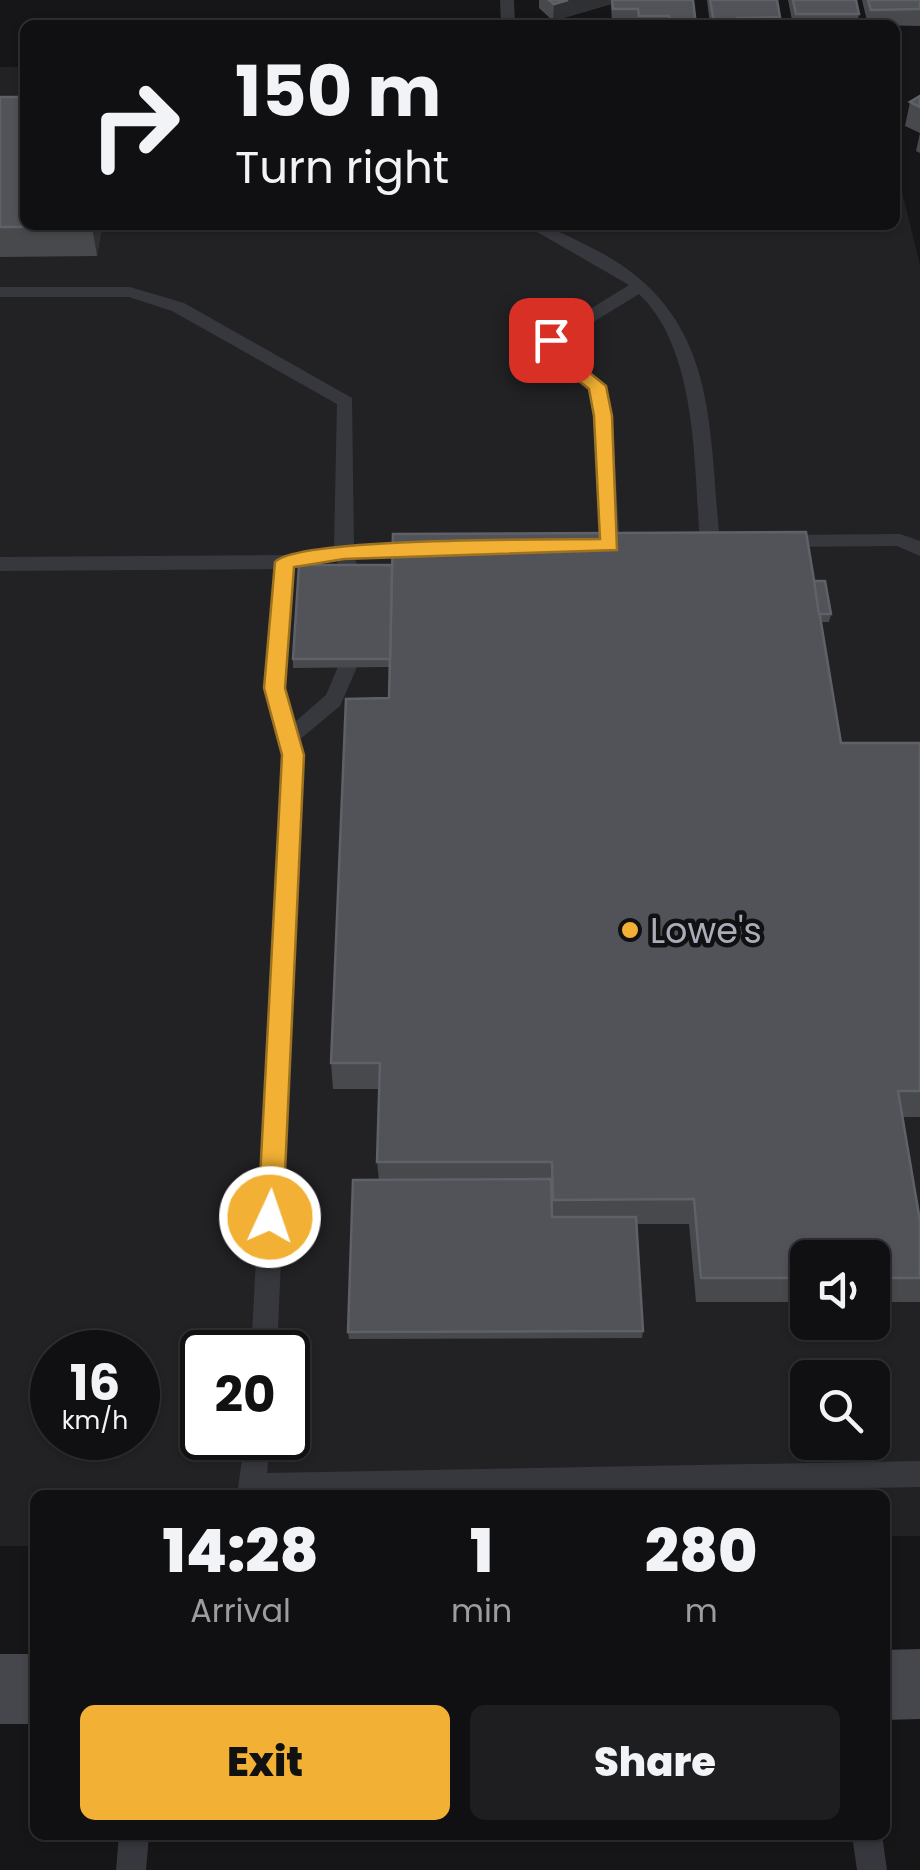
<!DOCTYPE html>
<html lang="en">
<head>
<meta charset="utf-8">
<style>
	:root { --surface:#101012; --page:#1e1e20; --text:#f1f3f6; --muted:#9c9d9f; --line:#303032; --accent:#f2b134 }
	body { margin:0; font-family:Poppins,sans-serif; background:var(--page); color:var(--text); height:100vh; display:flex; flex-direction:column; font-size:38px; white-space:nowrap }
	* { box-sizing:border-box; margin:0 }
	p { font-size:32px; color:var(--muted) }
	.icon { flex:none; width:55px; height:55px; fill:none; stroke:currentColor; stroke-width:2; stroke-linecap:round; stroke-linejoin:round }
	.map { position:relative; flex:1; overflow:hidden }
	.sheet { position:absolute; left:30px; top:1490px; width:860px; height:350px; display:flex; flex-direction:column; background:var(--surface); border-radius:15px; box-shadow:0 2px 8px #0004,0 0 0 2px var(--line) }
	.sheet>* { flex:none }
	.guide { position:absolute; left:20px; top:20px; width:880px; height:210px; border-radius:15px; box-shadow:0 2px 8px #0004,0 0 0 2px var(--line); background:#101012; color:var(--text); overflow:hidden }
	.buttons { position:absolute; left:790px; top:1240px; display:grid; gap:20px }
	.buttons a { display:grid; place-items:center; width:100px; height:100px; border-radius:15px; background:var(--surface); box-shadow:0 2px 8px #0004,0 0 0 2px var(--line); font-size:50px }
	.speed { position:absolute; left:30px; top:1330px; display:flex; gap:20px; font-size:50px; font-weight:700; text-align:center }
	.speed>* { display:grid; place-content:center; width:130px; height:130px; border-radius:50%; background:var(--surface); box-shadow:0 2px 8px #0004,0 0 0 2px var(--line); line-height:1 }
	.speed small { font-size:25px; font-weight:400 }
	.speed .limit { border:5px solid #111; border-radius:15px; background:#fff; color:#111 }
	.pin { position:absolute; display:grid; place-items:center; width:85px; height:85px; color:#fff; margin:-42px; border-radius:20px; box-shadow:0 5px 15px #0006 }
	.me { position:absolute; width:110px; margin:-55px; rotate:3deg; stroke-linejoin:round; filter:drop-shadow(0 0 8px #0008) }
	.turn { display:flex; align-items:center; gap:35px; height:210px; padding:0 50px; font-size:45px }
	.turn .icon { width:130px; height:130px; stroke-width:2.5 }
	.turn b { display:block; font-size:70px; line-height:85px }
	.eta { display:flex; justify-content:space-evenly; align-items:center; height:170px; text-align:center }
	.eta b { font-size:60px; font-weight:800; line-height:70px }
	.primary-button { display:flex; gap:20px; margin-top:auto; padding:20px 50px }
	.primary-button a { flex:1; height:115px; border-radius:15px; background:var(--accent); color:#111; font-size:40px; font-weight:800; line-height:115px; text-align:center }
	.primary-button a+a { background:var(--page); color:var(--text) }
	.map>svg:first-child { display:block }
	.built { fill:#222225; fill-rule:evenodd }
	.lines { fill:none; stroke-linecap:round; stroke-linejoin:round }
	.service { fill:#37383d; fill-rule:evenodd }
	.secondary { fill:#45474d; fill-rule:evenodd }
	.wall { fill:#47494d }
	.shaded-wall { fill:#2f3033 }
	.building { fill:#525359; stroke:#5f6168; stroke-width:2.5 }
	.route { fill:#f2b134; stroke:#9d7322; stroke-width:2.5 }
	.poi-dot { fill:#f2b134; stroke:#111113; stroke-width:4 }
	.labels { text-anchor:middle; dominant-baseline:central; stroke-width:9; stroke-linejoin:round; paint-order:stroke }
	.poi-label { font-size:35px; fill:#a8adb8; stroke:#111113; text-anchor:start }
</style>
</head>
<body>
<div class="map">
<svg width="920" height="1870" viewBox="0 0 920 1870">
	<rect width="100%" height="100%" fill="#161618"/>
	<path class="built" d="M0 67H25V225H895V163L920 265V1536H885V1495H35V1546H0ZM808 1258H872V1322H808ZM52 1352H138V1438H52ZM202 1352H288V1438H202ZM808 1378H872V1442H808Z"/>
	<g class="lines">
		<g class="service">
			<polygon points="500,0 514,0 515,25 501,25"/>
			<path d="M338 225H380C371 233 347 233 338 225Z"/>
			<path d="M525 225C551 225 572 238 596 250 719 314 708 422 720 543L717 548 710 549 700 543C694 467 698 350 639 294L559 343V348L606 386 612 416 620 546 610 552 600 546 594 416 589 388 541 350 545 337 629 285Z"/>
			<polygon points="0,287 130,287 184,303 352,398 354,546 424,543 434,550 424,557 355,559 360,574 350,581 343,579 337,561 294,567 285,688 295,722 326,695 340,662 354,662 357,667 340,706 299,740 303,755 277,1352 251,1352 283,755 265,688 275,569 0,571 0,557 285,555 334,548 337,404 172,311 129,297 0,297"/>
			<polygon points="900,534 920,541 920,556 897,546 781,547 771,541 781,535"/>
			<polygon points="245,1438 271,1438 267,1473 920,1461 920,1487 484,1495 237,1495"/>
			<polygon points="119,1835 149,1835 146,1870 116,1870"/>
			<polygon points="852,1835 882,1835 887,1870 857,1870"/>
		</g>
		<g class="secondary">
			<polygon points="920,1649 920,1719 885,1720 885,1650"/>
			<rect x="0" y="1654" width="35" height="70"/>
		</g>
	</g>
	<g class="wall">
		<polygon points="539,0 693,0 696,25 612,25 611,4 553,21 539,8"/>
		<polygon points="707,0 777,0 780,17 779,25 710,25"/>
		<polygon points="788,0 856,0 859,14 857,25 793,25"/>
		<polygon points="862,0 920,0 920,26 868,25"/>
		<polygon points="920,96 920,133 905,126 910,102"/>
		<polygon points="0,97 102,225 97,256 0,257"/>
		<polygon points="920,133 920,153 916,151"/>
		<polygon points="814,581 831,614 829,622 821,622 841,743 920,743 920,1117 903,1117 920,1221 920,1302 872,1302 872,1258 808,1258 808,1302 696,1302 689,1224 637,1224 643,1331 642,1338 349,1339 348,1332 379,1180 377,1162 380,1089 333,1089 331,1063 389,698 389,667 293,668 293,659"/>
	</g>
	<g class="shaded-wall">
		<polygon points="568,0 611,0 611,4 553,21 554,4"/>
		<polygon points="92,225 102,225 97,256 92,227"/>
	</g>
	<g class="building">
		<polygon points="549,0 568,0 554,4"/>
		<polygon points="612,0 693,0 696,25 670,25 669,16 639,16 638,9 613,9"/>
		<polygon points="710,0 777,0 780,17 738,18 739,22 714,22"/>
		<polygon points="793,0 856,0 859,14 796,14"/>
		<polygon points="868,0 920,0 920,9 871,10"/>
		<polygon points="920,96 920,107 910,102"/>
		<polygon points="0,97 25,97 25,225 92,225 92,227 0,227"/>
		<polygon points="806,532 841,743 920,743 920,1091 898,1091 920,1221 920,1278 872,1278 872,1258 808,1258 808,1278 701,1278 694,1199 553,1200 552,1162 377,1162 380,1063 331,1063 346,699 389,698 393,534"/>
		<polygon points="299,565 392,565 390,659 293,659"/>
		<polygon points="814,581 825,581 831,614 819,614"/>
		<polygon points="551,1179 552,1217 636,1217 643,1331 348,1332 353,1180"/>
	</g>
	<path class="route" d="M551 335 560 340 559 348 606 386 612 416 617 550 344 559 294 567 285 688 304 755 283 1217 279 1225 270 1228 262 1225 258 1217 282 755 264 688 275 562C299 537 551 540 600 539L594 416 589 389 544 353 542 340Z"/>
	<circle class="poi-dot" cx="630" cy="930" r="10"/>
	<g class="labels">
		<g class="poi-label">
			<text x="650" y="930">Lowe's</text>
		</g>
	</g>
</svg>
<div class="buttons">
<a><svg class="icon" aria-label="sound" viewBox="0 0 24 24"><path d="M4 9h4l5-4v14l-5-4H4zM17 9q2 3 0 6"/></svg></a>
<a><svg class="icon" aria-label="search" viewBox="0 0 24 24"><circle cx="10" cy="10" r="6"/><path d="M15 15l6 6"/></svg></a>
</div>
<div class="speed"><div>16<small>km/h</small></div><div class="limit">20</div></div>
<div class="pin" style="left:551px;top:340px;background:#d93025"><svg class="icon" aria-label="arrive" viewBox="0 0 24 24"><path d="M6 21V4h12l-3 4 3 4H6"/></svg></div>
<svg class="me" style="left:270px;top:1217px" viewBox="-20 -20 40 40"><circle r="17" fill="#f2b134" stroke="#fff" stroke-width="3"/><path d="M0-11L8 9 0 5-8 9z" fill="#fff"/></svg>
<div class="guide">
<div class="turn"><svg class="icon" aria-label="right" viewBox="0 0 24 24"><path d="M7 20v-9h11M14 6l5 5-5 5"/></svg><div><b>150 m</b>Turn right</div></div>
</div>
<section class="sheet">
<div class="eta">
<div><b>14:28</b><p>Arrival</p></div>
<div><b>1</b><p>min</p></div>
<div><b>280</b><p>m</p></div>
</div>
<div class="primary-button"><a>Exit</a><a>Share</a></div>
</section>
</div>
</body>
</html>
